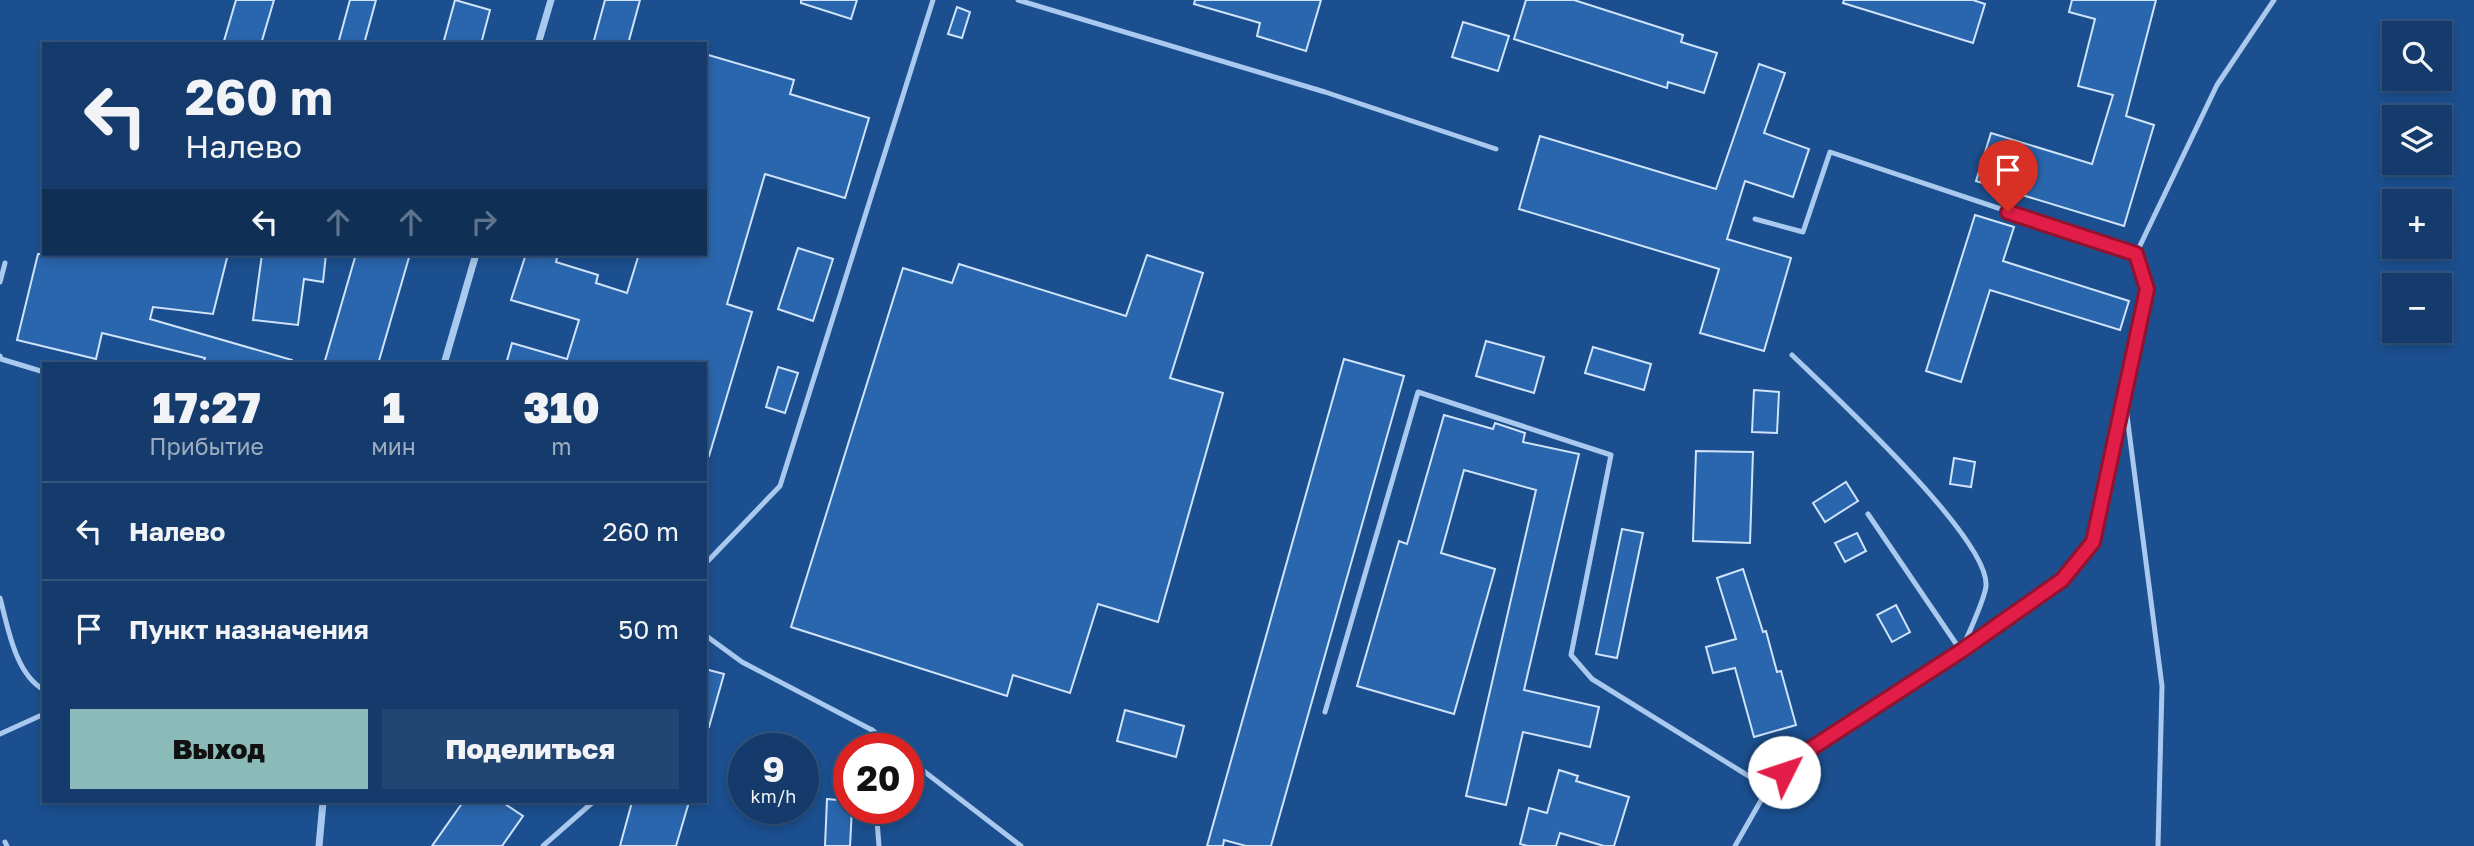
<!DOCTYPE html>
<html lang="ru">
<head>
<meta charset="utf-8">
<style>
	:root { --surface:#143b6b; --page:#214673; --text:#f1f3f6; --muted:#9dadc1; --line:#33557e; --accent:#8bbbb9 }
	body { margin:0; font-family:"Golos Text",sans-serif; background:var(--page); color:var(--text); height:100vh; display:flex; flex-direction:column; font-size:26px; white-space:nowrap }
	* { box-sizing:border-box; margin:0 }
	p { font-size:23px; color:var(--muted) }
	.icon { flex:none; width:38px; height:38px; fill:none; stroke:currentColor; stroke-width:2; stroke-linecap:round; stroke-linejoin:round }
	.map { position:relative; flex:1; overflow:hidden }
	.sheet { position:absolute; left:42px; top:362px; width:665px; height:441px; display:flex; flex-direction:column; background:var(--surface); border-radius:0px; box-shadow:0 4px 10px #0003,0 0 0 2px var(--line) }
	.sheet>* { flex:none }
	.hud { position:absolute; left:42px; top:42px; width:665px; height:214px; border-radius:0px; box-shadow:0 4px 10px #0003,0 0 0 2px var(--line); background:#143b6b; color:var(--text); overflow:hidden }
	.controls { position:absolute; left:2382px; top:21px; display:grid; gap:14px }
	.controls a { display:grid; place-items:center; width:70px; height:70px; border-radius:0px; background:var(--surface); box-shadow:0 4px 10px #0003,0 0 0 2px var(--line); font-size:35px }
	.speed { position:absolute; left:728px; top:733px; display:flex; gap:14px; font-size:35px; font-weight:700; text-align:center }
	.speed>* { display:grid; place-content:center; width:91px; height:91px; border-radius:50%; background:var(--surface); box-shadow:0 4px 10px #0003,0 0 0 2px var(--line); line-height:1 }
	.speed small { font-size:18px; font-weight:400 }
	.speed .limit { border:10px solid #d22; background:#fff; color:#111 }
	.pin { position:absolute; display:grid; place-items:center; width:60px; height:60px; color:#fff; margin:-72px -30px; border-radius:50% 50% 50% 0; rotate:-45deg; box-shadow:0 0 7px #0007 }
	.pin .icon { rotate:45deg }
	.me { position:absolute; width:77px; margin:-38px; rotate:49deg; stroke-linejoin:round; filter:drop-shadow(0 0 5px #0008) }
	.turn { display:flex; align-items:center; gap:24px; height:147px; padding:0 28px; font-size:32px }
	.turn .icon { width:91px; height:91px; stroke-width:2.5 }
	.turn b { display:block; font-size:49px; line-height:60px }
	.lanes { display:flex; align-items:center; height:66px; padding:0 28px; background:#0003; justify-content:center; gap:35px; direction:ltr }
	.lanes .off { opacity:.35 }
	.eta { display:flex; justify-content:space-evenly; align-items:center; height:119px; text-align:center }
	.eta b { font-size:42px; font-weight:800; line-height:49px }
	.action { display:flex; gap:14px; margin-top:auto; padding:14px 28px }
	.action a { flex:1; height:80px; border-radius:0px; background:var(--accent); color:#111; font-size:28px; font-weight:800; line-height:80px; text-align:center }
	.action a+a { background:var(--page); color:var(--text) }
	ul { padding:0; list-style:none }
	li { display:flex; align-items:center; gap:21px; height:98px; padding:0 28px; border-top:2px solid var(--line) }
	li div { flex:1 }
	li b { display:block; font-size:26px }
	li em { font-style:normal }
	.map>svg:first-child { display:block }
	.building { fill:#2a66ad; stroke:#cfe3fa; stroke-width:2 }
	.lines { fill:none; stroke-linecap:round; stroke-linejoin:round }
	.lane { stroke:#a9c9ee; stroke-width:5 }
	.street { stroke:#a9c9ee; stroke-width:7 }
	.route-casing { stroke:#92132f; stroke-width:18 }
	.route { stroke:#e11d48; stroke-width:12 }
</style>
</head>
<body>
<div class="map">
<svg width="2474" height="846" viewBox="0 0 2474 846">
	<rect width="100%" height="100%" fill="#1b4f8f"/>
	<g class="building">
		<polygon points="236,0 274,0 261,44 232,44 224,41"/>
		<polygon points="350,0 376,0 364,44 338,44"/>
		<polygon points="455,0 490,10 481,44 443,44"/>
		<polygon points="605,0 640,0 628,44 593,44"/>
		<polygon points="801,0 857,0 851,19 801,3"/>
		<polygon points="1195,0 1321,0 1306,51 1257,36 1260,23 1194,4"/>
		<polygon points="1526,0 1574,0 1683,35 1681,42 1717,53 1704,93 1668,82 1667,88 1514,39"/>
		<polygon points="1844,0 1973,0 1985,4 1973,43 1843,3"/>
		<polygon points="2072,0 2156,0 2126,116 2154,125 2124,226 1976,181 1991,133 2092,164 2113,95 2078,86 2095,19 2069,12"/>
		<polygon points="957,7 970,12 962,38 948,34"/>
		<polygon points="1463,22 1509,36 1498,71 1452,57"/>
		<polygon points="705,54 794,80 790,94 869,118 845,198 765,174 727,304 752,312 709,456 705,455 705,364 506,364 512,343 567,359 579,320 511,300 526,254 542,257 543,254 558,254 556,262 598,275 596,283 627,293 639,254 705,254"/>
		<polygon points="1759,64 1785,73 1764,133 1809,149 1793,197 1745,181 1727,239 1791,258 1764,351 1700,333 1719,269 1519,209 1540,136 1716,189"/>
		<polygon points="1975,215 2014,227 2003,261 2129,301 2120,330 1990,290 1961,382 1926,371"/>
		<polygon points="798,248 833,259 813,321 778,309"/>
		<polygon points="38,254 228,254 213,314 153,307 150,319 292,360 292,364 203,364 205,358 102,333 96,359 17,340"/>
		<polygon points="262,254 326,254 323,282 304,279 298,325 253,320"/>
		<polygon points="356,254 410,254 378,364 324,364"/>
		<polygon points="1147,255 1203,273 1170,378 1223,393 1158,622 1098,604 1070,693 1013,675 1007,696 791,627 903,268 952,283 959,264 1126,316"/>
		<polygon points="1486,341 1544,357 1534,393 1476,376"/>
		<polygon points="1593,347 1651,364 1644,390 1585,373"/>
		<polygon points="1344,359 1404,376 1271,846 1246,846 1224,840 1223,846 1207,846"/>
		<polygon points="778,367 798,373 785,413 766,407"/>
		<polygon points="1754,390 1779,392 1777,433 1752,432"/>
		<polygon points="1444,415 1493,429 1495,423 1525,433 1523,442 1579,454 1524,690 1599,707 1590,747 1523,732 1506,805 1466,796 1536,490 1464,470 1441,553 1495,569 1454,714 1357,686 1399,541 1407,544"/>
		<polygon points="1696,451 1753,452 1750,543 1693,541"/>
		<polygon points="1954,458 1975,462 1971,487 1950,484"/>
		<polygon points="1846,482 1858,501 1825,522 1813,503"/>
		<polygon points="1622,529 1643,533 1617,658 1596,654"/>
		<polygon points="1857,533 1866,551 1845,562 1835,543"/>
		<polygon points="1743,569 1763,632 1766,631 1777,672 1781,671 1796,725 1754,737 1735,668 1713,673 1706,647 1736,639 1717,578"/>
		<polygon points="1896,605 1910,632 1892,642 1877,615"/>
		<polygon points="705,669 724,674 709,727 705,726"/>
		<polygon points="1125,710 1184,726 1176,757 1117,741"/>
		<polygon points="1559,770 1578,776 1576,781 1629,797 1614,846 1604,846 1560,833 1556,846 1528,846 1520,844 1529,808 1547,813"/>
		<polygon points="827,799 849,801 849,808 852,808 850,846 825,846"/>
		<polygon points="463,802 502,802 523,816 502,846 432,846"/>
		<polygon points="632,802 689,802 676,846 620,846"/>
	</g>
	<g class="lines">
		<g class="lane">
			<polyline points="1018,0 1325,92 1496,149"/>
			<polyline points="1755,219 1803,232 1830,152 2136,254"/>
			<polyline points="0,282 5,263"/>
			<path d="M1792 355C1829 391 1990 538 1986 586 1985 599 1967 637 1961 651"/>
			<polyline points="0,356 1,359 44,372"/>
			<polyline points="2125,400 2162,686 2158,846"/>
			<polyline points="1868,514 1961,651"/>
			<polyline points="705,564 780,486 933,0"/>
			<path d="M0 598C8 627 15 674 44 690"/>
			<polyline points="705,635 742,662 872,730 873,749"/>
			<polyline points="1325,712 1418,392 1611,455 1571,655 1592,679 1768,788"/>
			<polyline points="872,730 896,749"/>
			<polyline points="0,734 44,714"/>
			<polyline points="908,759 1021,846"/>
			<polyline points="876,808 879,846"/>
			<polyline points="5,842 7,846"/>
			<polyline points="543,846 593,802"/>
			<polyline points="1735,846 1768,788 1801,755 1961,651 2062,580 2093,542 2147,289 2136,254 2217,85 2274,0"/>
		</g>
		<g class="street">
			<polyline points="538,44 551,0"/>
			<polyline points="444,364 476,254"/>
			<polyline points="319,846 323,802"/>
		</g>
	</g>
	<g class="lines">
		<defs>
			<polyline id="route" points="1784,772 1801,755 1961,651 2062,580 2093,542 2147,289 2136,254 2008,212"/>
		</defs>
		<use href="#route" class="route-casing"/>
		<use href="#route" class="route"/>
	</g>
</svg>
<div class="controls">
<a><svg class="icon" aria-label="search" viewBox="0 0 24 24"><circle cx="10" cy="10" r="6"/><path d="M15 15l6 6"/></svg></a>
<a><svg class="icon" aria-label="layers" viewBox="0 0 24 24"><path d="M12 4l9 5-9 5-9-5zM3 14l9 5 9-5"/></svg></a>
<a>+</a>
<a>−</a>
</div>
<div class="speed"><div>9<small>km/h</small></div><div class="limit">20</div></div>
<div class="pin" style="left:2008px;top:212px;background:#d93025"><svg class="icon" aria-label="arrive" viewBox="0 0 24 24"><path d="M6 21V4h12l-3 4 3 4H6"/></svg></div>
<svg class="me" style="left:1784px;top:772px" viewBox="-20 -20 40 40"><circle r="19" fill="#fff"/><path d="M0-13L10 11 0 6-10 11z" fill="#e11d48"/></svg>
<div class="hud">
<div class="turn"><svg class="icon" aria-label="left" viewBox="0 0 24 24"><path d="M17 20v-9H6M10 6l-5 5 5 5"/></svg><div><b>260 m</b>Налево</div></div>
<div class="lanes"><svg class="icon" aria-label="left" viewBox="0 0 24 24"><path d="M17 20v-9H6M10 6l-5 5 5 5"/></svg><svg class="icon off" aria-label="ahead" viewBox="0 0 24 24"><path d="M12 20V5M6 11l6-6 6 6"/></svg><svg class="icon off" aria-label="ahead" viewBox="0 0 24 24"><path d="M12 20V5M6 11l6-6 6 6"/></svg><svg class="icon off" aria-label="right" viewBox="0 0 24 24"><path d="M7 20v-9h11M14 6l5 5-5 5"/></svg></div>
</div>
<section class="sheet">
<div class="eta">
<div><b>17:27</b><p>Прибытие</p></div>
<div><b>1</b><p>мин</p></div>
<div><b>310</b><p>m</p></div>
</div>
<ul>
<li><svg class="icon" aria-label="left" viewBox="0 0 24 24"><path d="M17 20v-9H6M10 6l-5 5 5 5"/></svg><div><b>Налево</b></div><em>260 m</em></li>
<li><svg class="icon" aria-label="arrive" viewBox="0 0 24 24"><path d="M6 21V4h12l-3 4 3 4H6"/></svg><div><b>Пункт назначения</b></div><em>50 m</em></li>
</ul>
<div class="action"><a>Выход</a><a>Поделиться</a></div>
</section>
</div>
</body>
</html>
